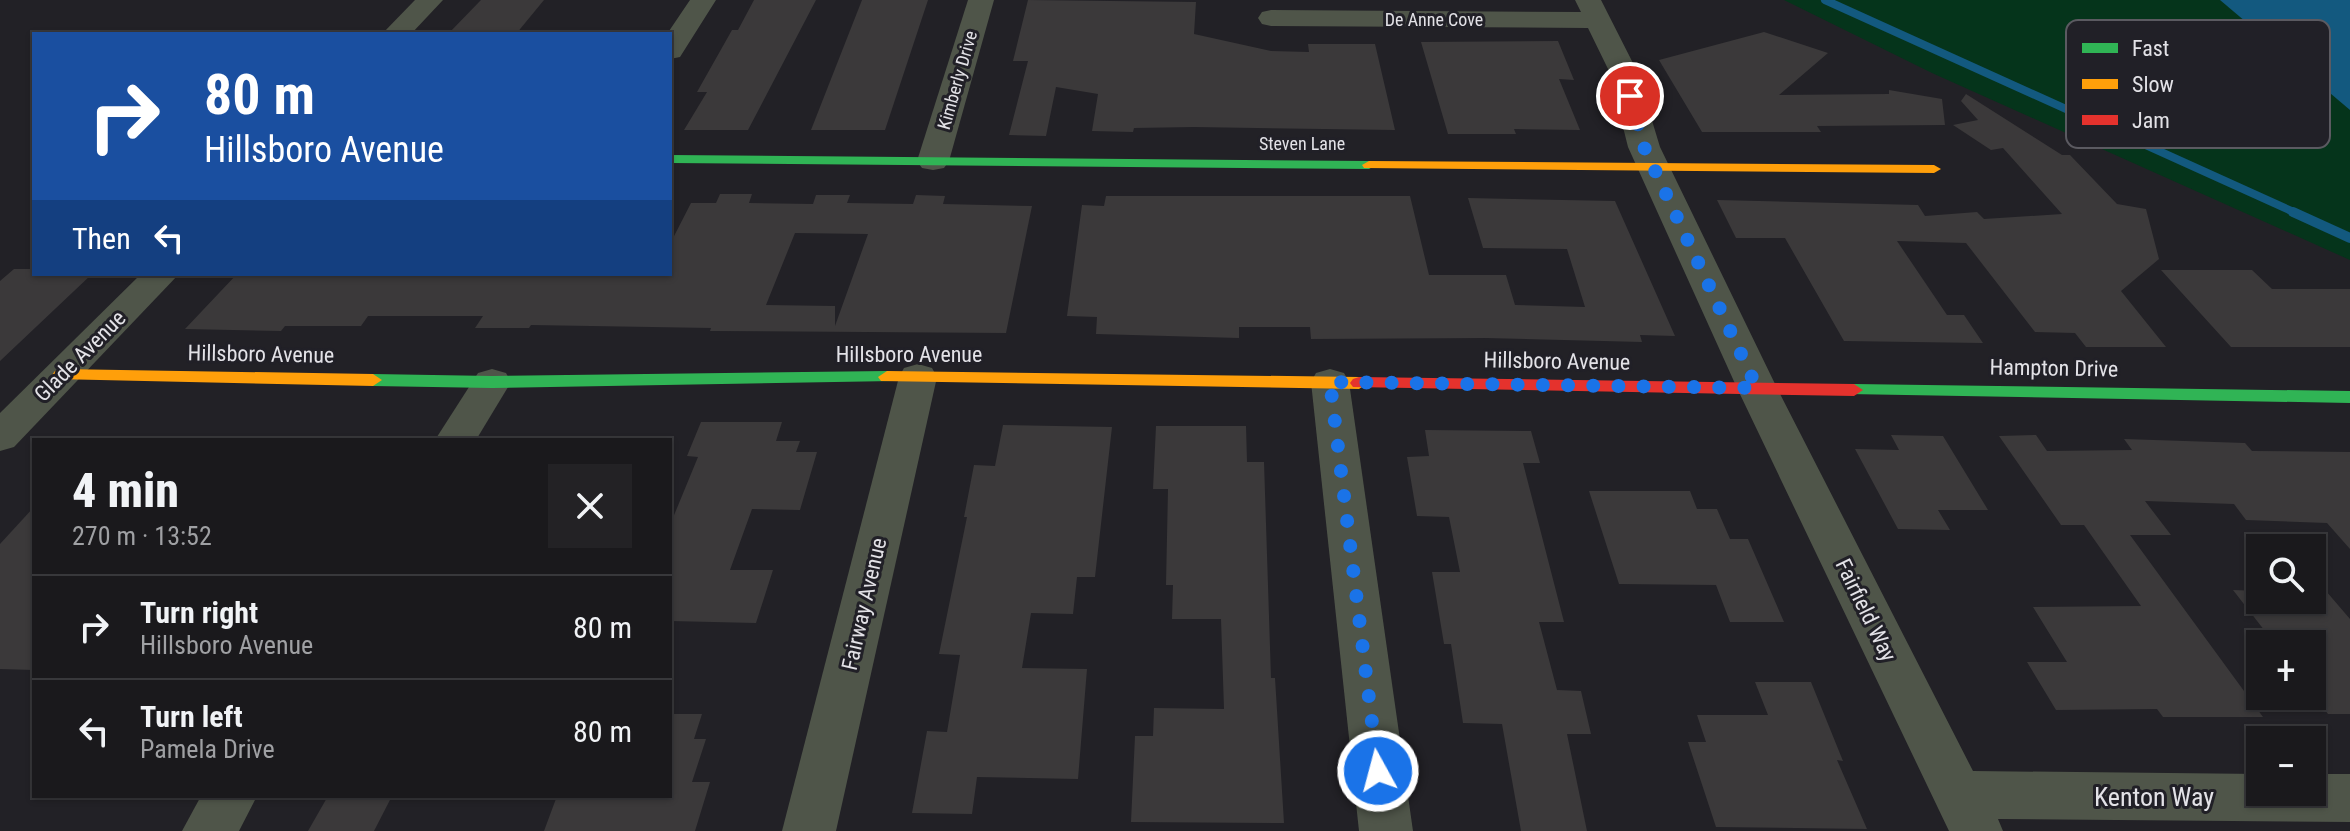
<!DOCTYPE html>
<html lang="en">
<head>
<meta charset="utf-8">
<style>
	:root { --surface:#1a191c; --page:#232225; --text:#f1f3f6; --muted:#9fa0a3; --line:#38383b }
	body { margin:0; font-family:"Roboto Condensed",sans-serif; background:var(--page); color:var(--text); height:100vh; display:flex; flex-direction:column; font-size:30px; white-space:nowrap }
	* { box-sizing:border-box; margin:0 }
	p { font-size:26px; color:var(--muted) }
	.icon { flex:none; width:44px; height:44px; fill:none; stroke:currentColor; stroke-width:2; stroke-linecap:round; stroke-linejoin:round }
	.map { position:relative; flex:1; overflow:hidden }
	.details { position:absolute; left:32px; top:438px; width:640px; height:360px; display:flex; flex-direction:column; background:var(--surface); border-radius:0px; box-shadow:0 2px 6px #0004,0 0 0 2px var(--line) }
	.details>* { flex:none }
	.hud { position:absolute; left:32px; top:32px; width:640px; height:244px; border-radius:0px; box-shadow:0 2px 6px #0004,0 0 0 2px var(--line); background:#1a4fa0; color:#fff; overflow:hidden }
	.buttons { position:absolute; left:2246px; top:534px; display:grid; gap:16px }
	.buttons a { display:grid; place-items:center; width:80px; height:80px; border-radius:0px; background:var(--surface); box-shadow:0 2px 6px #0004,0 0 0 2px var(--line); font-size:40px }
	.pin { position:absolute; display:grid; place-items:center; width:68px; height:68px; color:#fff; margin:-34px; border:4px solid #fff; border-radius:50%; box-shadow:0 2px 8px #0007 }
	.me { position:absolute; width:88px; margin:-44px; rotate:353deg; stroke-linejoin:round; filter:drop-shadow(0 0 6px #0008) }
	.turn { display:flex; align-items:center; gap:28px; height:168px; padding:0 40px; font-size:36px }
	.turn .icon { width:104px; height:104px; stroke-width:2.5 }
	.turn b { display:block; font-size:56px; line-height:68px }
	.then { display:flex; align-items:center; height:76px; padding:0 40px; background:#0003; gap:16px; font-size:30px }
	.round { display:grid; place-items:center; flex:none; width:84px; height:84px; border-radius:0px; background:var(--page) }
	.head { display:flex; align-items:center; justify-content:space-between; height:136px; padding:0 40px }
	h1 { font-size:48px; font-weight:800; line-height:60px }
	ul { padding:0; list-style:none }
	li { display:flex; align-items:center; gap:24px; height:104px; padding:0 40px; border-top:2px solid var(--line) }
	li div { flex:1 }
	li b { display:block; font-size:30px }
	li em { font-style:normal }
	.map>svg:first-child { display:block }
	.green { fill:#05341b }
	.water { fill:#13597f }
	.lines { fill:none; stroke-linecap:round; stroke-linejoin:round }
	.stream-far1 { stroke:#13597f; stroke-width:8 }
	.stream { stroke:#13597f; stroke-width:10 }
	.building { fill:#3b393a; fill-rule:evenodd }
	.street { fill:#4f5549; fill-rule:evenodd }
	.fast { fill:#30b455; fill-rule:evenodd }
	.slow { fill:#ff9f0a; fill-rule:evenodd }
	.jam { fill:#e5322d; fill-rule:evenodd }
	.route { stroke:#1a73e8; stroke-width:14; stroke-dasharray:0 25.2 }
	.labels { text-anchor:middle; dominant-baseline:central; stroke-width:6; stroke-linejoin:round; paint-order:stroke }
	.far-street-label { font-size:18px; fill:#e3e2e7; stroke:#212027 }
	.street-label { font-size:22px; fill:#e3e2e7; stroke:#212027 }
	.near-street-label { font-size:26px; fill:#e3e2e7; stroke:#212027 }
	.key { fill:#212027; stroke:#5b5a61; stroke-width:2 }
	.key-label { font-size:22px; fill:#e3e2e7 }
</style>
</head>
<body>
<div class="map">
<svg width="2350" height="831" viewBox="0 0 2350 831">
	<rect width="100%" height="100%" fill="#222126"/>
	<polygon class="green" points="1784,0 2350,0 2350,260 1932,73"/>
	<polygon class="water" points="2220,0 2350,0 2350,110"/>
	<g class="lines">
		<polyline class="stream-far1" points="1825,0 2298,214"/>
		<polyline class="stream" points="2293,212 2350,238"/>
	</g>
	<g class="building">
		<polygon points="481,0 544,0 516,34 448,34"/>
		<polygon points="754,0 816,0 748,130 684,130 707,92 697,92 732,30 738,30"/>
		<polygon points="862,0 928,0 885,130 811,130"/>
		<polygon points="1028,0 1196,2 1194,34 1271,51 1309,52 1308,44 1375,44 1395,130 1194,127 1134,128 1133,132 1092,131 1098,94 1056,87 1046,136 1009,135 1028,61 1013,61"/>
		<polygon points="1764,32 1828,53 1779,95 1889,94 1889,90 1942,99 1945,125 1817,126 1821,132 1702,132 1659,60"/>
		<polygon points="1558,41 1574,80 1559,79 1580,130 1514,129 1516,134 1448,134 1421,42"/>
		<polygon points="1966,94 2062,155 2070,155 2117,204 2146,209 2159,259 2121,291 2166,347 2086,347 2075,333 2035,332 1966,243 1897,241 1947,315 1964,315 1983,343 1844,341 1785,238 1736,238 1717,200 1918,205 1925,216 1977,212 1984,219 2062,214 2003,148 1991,150 1953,125 1978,120 1961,101"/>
		<path d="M720 194H752L749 203 813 204 816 195H850L847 203 913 204 916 195 945 196 943 204 1032 206 1006 333 710 331 711 328 531 325 529 328H475L483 316H368L361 326H285L281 331 185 329 237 274H670V244L691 203H716ZM795 233 868 234 835 326V306L766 305Z"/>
		<polygon points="1106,196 1410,196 1429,275 1506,275 1515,305 1585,307 1567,249 1483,248 1468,198 1615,201 1675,336 1640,335 1642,342 1486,338 1311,339 1310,327 1239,327 1239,338 1096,334 1097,317 1067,316 1082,205 1104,206"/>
		<polygon points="14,269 34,269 34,274 92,274 0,361 0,281"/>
		<polygon points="2161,270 2252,270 2272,289 2350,289 2350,347 2231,347"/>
		<polygon points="701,422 782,422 776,441 800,441 796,452 817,452 800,510 752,509 730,570 773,570 756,623 670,621 670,525 698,457 687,456"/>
		<polygon points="1003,425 1112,427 1095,577 1077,577 1073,614 1031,613 1022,668 1087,669 1078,779 977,777 972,814 912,813 927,731 947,732 960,655 939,654 967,517 964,517 974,465 995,466"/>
		<polygon points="1156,426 1246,426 1247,462 1264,462 1271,678 1275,678 1284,823 1131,822 1135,736 1153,736 1154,708 1224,709 1221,619 1172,619 1173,585 1166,585 1168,489 1153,489"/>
		<polygon points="1425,430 1531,431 1540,463 1523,463 1564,622 1539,622 1557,690 1581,691 1591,734 1567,734 1587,831 1521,831 1502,724 1463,723 1451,644 1444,644 1432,572 1460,572 1449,517 1417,516 1407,457 1429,456"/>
		<polygon points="1891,435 1943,436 1988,510 1938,510 1950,530 1898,529 1855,449 1899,450"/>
		<polygon points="2036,435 2047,451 2132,450 2124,439 2245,443 2252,451 2350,452 2350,549 2327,523 2246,520 2234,504 2145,501 2171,535 2130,535 2263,717 2163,717 2157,709 2056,710 2027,662 2067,662 2033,607 2141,606 2084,525 2061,525 1999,436"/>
		<polygon points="1589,491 1690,491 1697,509 1717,509 1730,539 1748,539 1784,622 1730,622 1716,585 1619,584"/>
		<polygon points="34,507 34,670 0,669 0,544"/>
		<polygon points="2233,590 2260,591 2260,600 2312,600 2312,591 2326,591 2350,619 2350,714 2328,714 2312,693 2312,644 2275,644"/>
		<polygon points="1755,682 1811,682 1843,761 1837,760 1867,829 1716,827 1688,742 1706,742 1697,715 1768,715"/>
		<polygon points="670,714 702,714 694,739 706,739 692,782 710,782 695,831 544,831 557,796 670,796"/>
		<polygon points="328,796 392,796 374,831 308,831"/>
	</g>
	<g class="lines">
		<g class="street">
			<polygon points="415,0 443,0 411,34 382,34"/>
			<polygon points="690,0 716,0 680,57 670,59 670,34 667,34"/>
			<polygon points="968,0 994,0 949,161 944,168 933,170 922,168 917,161"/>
			<polygon points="1575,0 1601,0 1637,71 1660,147 1777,388 1973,771 2260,774 2260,792 2312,792 2312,774 2350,774 2350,822 1998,819 2003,831 1949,831 1737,388 1628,147 1609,71 1588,28 1271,26 1262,24 1258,18 1262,12 1271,10 1581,12"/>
			<polygon points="141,274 179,274 14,447 0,451 0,413"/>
			<polygon points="918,364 932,368 937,377 836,831 782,831 899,377 904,368"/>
			<polygon points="492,369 506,373 511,382 476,440 435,440 478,373"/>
			<polygon points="1330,369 1344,373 1349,382 1413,831 1359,831 1311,382 1316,373"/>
			<polygon points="201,796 257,796 239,831 182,831"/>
		</g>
		<g class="fast">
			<polygon points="670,155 1369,161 1376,165 1369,169 670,163"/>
			<polygon points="887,371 896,377 893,381 492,388 373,386 364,380 373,374 492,376"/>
			<polygon points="1854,384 2350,391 2350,403 1848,394 1845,390 1848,386"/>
		</g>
		<g class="slow">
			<polygon points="1369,161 1934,165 1941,169 1934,173 1364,168 1362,165"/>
			<polygon points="61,369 373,374 382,380 373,386 55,379 52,375 55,371"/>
			<polygon points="887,371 1359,377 1368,383 1359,389 881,381 878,377"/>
		</g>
		<polygon class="jam" points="1359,377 1854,384 1863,390 1854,396 1353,387 1350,383 1353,379"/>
	</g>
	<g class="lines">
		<polyline class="route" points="1378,771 1330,382 1757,388 1644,147 1630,96"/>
	</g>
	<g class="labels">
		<g class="far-street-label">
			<text x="1434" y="19">De Anne Cove</text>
			<text transform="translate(957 80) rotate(-74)">Kimberly Drive</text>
			<text x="1302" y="143">Steven Lane</text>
		</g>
		<g class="street-label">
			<text transform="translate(261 354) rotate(1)">Hillsboro Avenue</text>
			<text x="909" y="354">Hillsboro Avenue</text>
			<text transform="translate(80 356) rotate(-45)">Glade Avenue</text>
			<text transform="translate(1557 361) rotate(1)">Hillsboro Avenue</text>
			<text transform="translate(2054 368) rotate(1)">Hampton Drive</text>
			<text transform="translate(864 604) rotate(-77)">Fairway Avenue</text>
			<text transform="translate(1866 610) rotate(64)">Fairfield Way</text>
		</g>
		<g class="near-street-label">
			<text x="2154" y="797">Kenton Way</text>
		</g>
	</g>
	<rect x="2066" y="20" width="264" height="128" rx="12" class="key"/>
	<rect x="2082" y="43" width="36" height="10" fill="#30b455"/>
	<rect x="2082" y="79" width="36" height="10" fill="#ff9f0a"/>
	<rect x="2082" y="115" width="36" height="10" fill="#e5322d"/>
	<g class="key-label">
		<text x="2132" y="56">Fast</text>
		<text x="2132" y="92">Slow</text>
		<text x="2132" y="128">Jam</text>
	</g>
</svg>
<div class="buttons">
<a><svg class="icon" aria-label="search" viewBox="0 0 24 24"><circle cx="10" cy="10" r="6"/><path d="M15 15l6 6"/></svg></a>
<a>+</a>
<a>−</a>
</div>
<div class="pin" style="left:1630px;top:96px;background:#d93025"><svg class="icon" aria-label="arrive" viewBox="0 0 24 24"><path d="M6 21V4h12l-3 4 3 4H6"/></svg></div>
<svg class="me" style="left:1378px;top:771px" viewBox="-20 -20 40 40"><circle r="17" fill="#1a73e8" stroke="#fff" stroke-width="3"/><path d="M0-11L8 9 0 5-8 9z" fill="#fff"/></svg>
<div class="hud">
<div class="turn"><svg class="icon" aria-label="right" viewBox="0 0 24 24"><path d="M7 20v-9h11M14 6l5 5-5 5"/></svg><div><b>80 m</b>Hillsboro Avenue</div></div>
<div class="then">Then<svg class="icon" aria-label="left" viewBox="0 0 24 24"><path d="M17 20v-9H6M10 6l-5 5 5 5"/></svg></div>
</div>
<section class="details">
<div class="head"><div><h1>4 min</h1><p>270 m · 13:52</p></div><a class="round"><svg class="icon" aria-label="close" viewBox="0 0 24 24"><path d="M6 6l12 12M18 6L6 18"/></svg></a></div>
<ul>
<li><svg class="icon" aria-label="right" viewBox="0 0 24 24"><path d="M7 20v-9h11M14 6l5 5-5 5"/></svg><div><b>Turn right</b><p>Hillsboro Avenue</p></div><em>80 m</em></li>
<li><svg class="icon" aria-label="left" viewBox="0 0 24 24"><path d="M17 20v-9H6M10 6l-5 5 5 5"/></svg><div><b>Turn left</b><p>Pamela Drive</p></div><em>80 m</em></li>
</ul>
</section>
</div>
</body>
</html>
